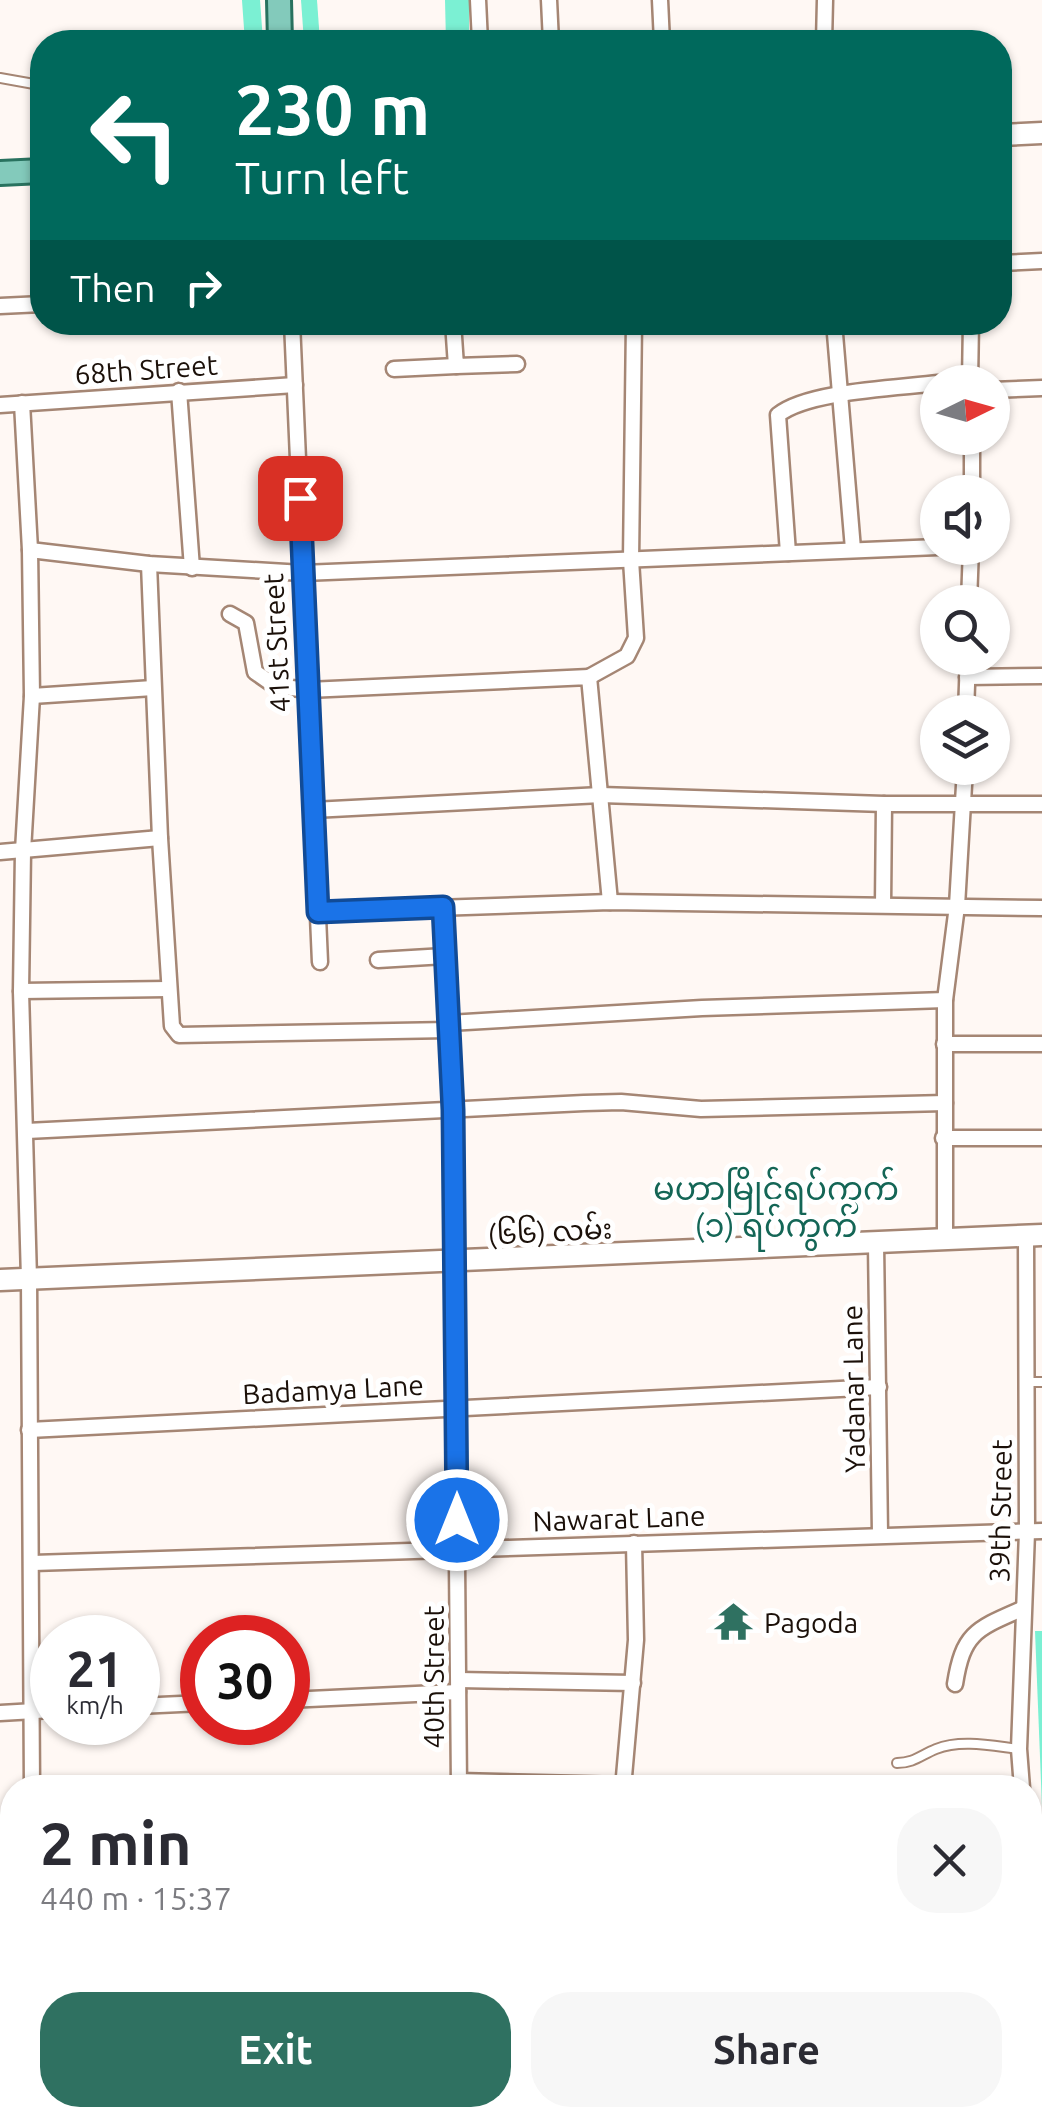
<!DOCTYPE html>
<html lang="en">
<head>
<meta charset="utf-8">
<style>
	:root { --surface:#fff; --page:#f7f7f7; --text:#2b2b33; --muted:#7c7c81; --accent:#2f7161 }
	body { margin:0; font-family:Ubuntu,"Noto Sans Myanmar",sans-serif; background:var(--page); color:var(--text); height:100vh; display:flex; flex-direction:column; font-size:38px; white-space:nowrap }
	* { box-sizing:border-box; margin:0 }
	p { font-size:32px; color:var(--muted) }
	.icon { flex:none; width:55px; height:55px; fill:none; stroke:currentColor; stroke-width:2; stroke-linecap:round; stroke-linejoin:round }
	.map { position:relative; flex:1; overflow:hidden }
	.drawer { position:absolute; left:0px; top:1775px; width:1042px; height:352px; display:flex; flex-direction:column; background:var(--surface); border-radius:40px 40px 0 0; box-shadow:0 2px 8px #0004 }
	.drawer>* { flex:none }
	.guide { position:absolute; left:30px; top:30px; width:982px; height:305px; border-radius:40px; box-shadow:0 2px 8px #0004; background:#00695c; color:#fff; overflow:hidden }
	.needle { width:65px; rotate:85deg }
	.controls { position:absolute; left:920px; top:365px; display:grid; gap:20px }
	.controls a { display:grid; place-items:center; width:90px; height:90px; border-radius:50%; background:var(--surface); box-shadow:0 2px 8px #0004; font-size:50px }
	.speed { position:absolute; left:30px; top:1615px; display:flex; gap:20px; font-size:50px; font-weight:700; text-align:center }
	.speed>* { display:grid; place-content:center; width:130px; height:130px; border-radius:50%; background:var(--surface); box-shadow:0 2px 8px #0004; line-height:1 }
	.speed small { font-size:25px; font-weight:400 }
	.speed .limit { border:15px solid #d22; background:#fff; color:#111 }
	.pin { position:absolute; display:grid; place-items:center; width:85px; height:85px; color:#fff; margin:-42px; border-radius:20px; box-shadow:0 5px 15px #0006 }
	.me { position:absolute; width:110px; margin:-55px; rotate:0deg; stroke-linejoin:round; filter:drop-shadow(0 0 8px #0008) }
	.turn { display:flex; align-items:center; gap:35px; height:210px; padding:0 40px; font-size:45px }
	.turn .icon { width:130px; height:130px; stroke-width:2.5 }
	.turn b { display:block; font-size:70px; line-height:85px }
	.then { display:flex; align-items:center; height:95px; padding:0 40px; background:#0003; gap:20px; font-size:38px }
	.round { display:grid; place-items:center; flex:none; width:105px; height:105px; border-radius:40px; background:var(--page) }
	.overview { display:flex; align-items:center; justify-content:space-between; height:170px; padding:0 40px }
	h1 { font-size:60px; font-weight:600; line-height:75px }
	.action { display:flex; gap:20px; margin-top:auto; padding:20px 40px }
	.action a { flex:1; height:115px; border-radius:40px; background:var(--accent); color:#fff; font-size:40px; font-weight:600; line-height:115px; text-align:center }
	.action a+a { background:var(--page); color:var(--text) }
	.map>svg:first-child { display:block }
	.water { fill:#7bf0d3 }
	.lines { fill:none; stroke-linecap:round; stroke-linejoin:round }
	.canal { stroke:#7bf0d3; stroke-width:18 }
	.lane-casing { stroke:#a58674; stroke-width:12 }
	.street-casing { stroke:#a58674; stroke-width:19 }
	.secondary-casing { stroke:#a58674; stroke-width:25 }
	.primary-casing { stroke:#29725f; stroke-width:28 }
	.lane { stroke:#fff; stroke-width:8 }
	.street { stroke:#fff; stroke-width:14 }
	.secondary { stroke:#fff; stroke-width:20 }
	.primary { stroke:#83cabb; stroke-width:22 }
	.route-casing { stroke:#114b97; stroke-width:25 }
	.route { stroke:#1a73e8; stroke-width:18 }
	.labels { text-anchor:middle; dominant-baseline:central; stroke-width:10; stroke-linejoin:round; paint-order:stroke }
	.street-label { font-size:28px; fill:#1b1009; stroke:#fff }
	.poi-label { font-size:28px; fill:#1b1009; stroke:#fff; text-anchor:start }
	.quarter-label { font-size:32px; fill:#146656; stroke:#fff }
</style>
</head>
<body>
<div class="map">
<svg width="1042" height="2127" viewBox="0 0 1042 2127">
	<rect width="100%" height="100%" fill="#fff8f4"/>
	<g class="water">
		<polygon points="301,0 317,0 320,42 304,42"/>
		<polygon points="445,0 469,0 469,42 446,42"/>
		<polygon points="1035,1631 1042,1631 1042,1807"/>
	</g>
	<g class="lines">
		<polyline class="canal" points="251,0 254,42"/>
		<defs>
			<g id="lane">
				<polyline points="0,78 34,84"/>
				<polyline points="1026,1382 1042,1382"/>
				<path d="M897 1763C914 1763 921 1755 936 1749 961 1739 993 1746 1019 1749"/>
			</g>
			<g id="street">
				<polyline points="478,0 480,42"/>
				<polyline points="549,0 551,42"/>
				<polyline points="660,0 662,42"/>
				<polyline points="824,42 825,0"/>
				<polyline points="1000,263 1042,261"/>
				<polyline points="0,306 42,304"/>
				<polyline points="292,322 320,962"/>
				<polyline points="453,322 456,366 517,364"/>
				<polyline points="834,322 853,549"/>
				<polyline points="394,369 456,366"/>
				<polyline points="944,382 969,380"/>
				<polyline points="970,382 971,322"/>
				<polyline points="992,390 1042,388"/>
				<polyline points="179,391 192,568"/>
				<polyline points="22,403 30,550 32,696 23,851 21,991 29,1279 32,1788"/>
				<polyline points="0,405 295,385"/>
				<polyline points="972,438 972,492"/>
				<polyline points="30,550 149,564 303,573 938,547"/>
				<path d="M788 553 778 415C807 391 898 388 938 383"/>
				<polyline points="149,564 160,838 172,1026 179,1035 449,1030"/>
				<polyline points="969,602 971,548"/>
				<polyline points="230,614 246,623 255,672 275,686 308,690 589,677 610,902"/>
				<polyline points="589,677 627,656 636,638 631,560 634,322"/>
				<polyline points="967,677 1042,676"/>
				<polyline points="32,696 153,688"/>
				<polyline points="966,712 968,658"/>
				<polyline points="313,810 601,795 884,804 1042,804"/>
				<polyline points="0,852 160,838"/>
				<polyline points="883,905 884,804"/>
				<polyline points="443,907 453,1111 459,1788"/>
				<polyline points="318,912 610,902 1042,908"/>
				<polyline points="378,960 445,956"/>
				<polyline points="21,991 168,989"/>
				<polyline points="449,1023 702,1008 945,1000"/>
				<polyline points="944,1044 1042,1044"/>
				<polyline points="27,1131 584,1103 621,1102 701,1109 945,1103"/>
				<polyline points="943,1138 1042,1138"/>
				<polyline points="945,1241 945,1000 957,906 965,768"/>
				<polyline points="876,1244 880,1534"/>
				<polyline points="29,1430 879,1387"/>
				<polyline points="33,1563 1042,1531"/>
				<polyline points="459,1680 633,1683"/>
				<path d="M955 1684C963 1633 976 1629 1022 1609"/>
				<polyline points="288,1700 458,1692"/>
				<polyline points="138,1706 202,1703"/>
				<polyline points="0,1713 52,1710"/>
				<polyline points="459,1781 623,1785"/>
				<polyline points="623,1788 636,1640 634,1543"/>
				<polyline points="1022,1788 1019,1749 1027,1532 1026,1236"/>
				<polyline points="1030,1889 1037,2127"/>
				<polyline points="33,2115 33,2127"/>
				<polyline points="459,2115 459,2127"/>
				<polyline points="533,2127 753,2115"/>
				<polyline points="887,2127 887,2115"/>
			</g>
			<g id="secondary">
				<polyline points="1000,135 1042,133"/>
				<polyline points="0,1280 1042,1235"/>
			</g>
			<g id="primary">
				<polyline points="279,0 280,42"/>
				<polyline points="0,173 42,171"/>
			</g>
		</defs>
		<use href="#lane" class="lane-casing"/>
		<use href="#street" class="street-casing"/>
		<use href="#secondary" class="secondary-casing"/>
		<use href="#primary" class="primary-casing"/>
		<use href="#lane" class="lane"/>
		<use href="#street" class="street"/>
		<use href="#secondary" class="secondary"/>
		<use href="#primary" class="primary"/>
	</g>
	<g class="lines">
		<defs>
			<polyline id="route" points="300,498 318,912 443,907 453,1110 457,1520"/>
		</defs>
		<use href="#route" class="route-casing"/>
		<use href="#route" class="route"/>
	</g>
	<defs>
		<symbol id="temple-bare" viewBox="-9 -9 18 18"><path d="M0-6L5-2H3V0L6.5 2.5H4V6H1.5V3h-3V6H-4V2.5H-6.5L-3 0V-2H-5Z" fill="#2f7161" stroke="#fff" stroke-width="2.5" paint-order="stroke"/></symbol>
	</defs>
	<g fill-rule="evenodd">
		<use href="#temple-bare" x="706" y="1594" width="55" height="55"/>
	</g>
	<g class="labels">
		<g class="street-label">
			<text transform="translate(146 369) rotate(-4)">68th Street</text>
			<text transform="translate(276 643) rotate(-93)">41st Street</text>
			<text transform="translate(550 1231) rotate(-3)">(၆၆) လမ်း</text>
			<text transform="translate(333 1389) rotate(-3)">Badamya Lane</text>
			<text transform="translate(853 1389) rotate(-91)">Yadanar Lane</text>
			<text transform="translate(1000 1511) rotate(-89)">39th Street</text>
			<text transform="translate(619 1518) rotate(-2)">Nawarat Lane</text>
			<text transform="translate(433 1677) rotate(-90)">40th Street</text>
		</g>
		<g class="poi-label">
			<text x="764" y="1622">Pagoda</text>
		</g>
		<g class="quarter-label">
			<text x="776" y="1188">မဟာမြိုင်ရပ်ကွက်<tspan x="776" dy="37">(၁) ရပ်ကွက်</tspan></text>
		</g>
	</g>
</svg>
<div class="controls">
<a><svg class="needle" viewBox="-14 -14 28 28"><path d="M0-13l5 13h-10z" fill="#e53935"/><path d="M0 13l5-13h-10z" fill="#7c7c81"/></svg></a>
<a><svg class="icon" aria-label="sound" viewBox="0 0 24 24"><path d="M4 9h4l5-4v14l-5-4H4zM17 9q2 3 0 6"/></svg></a>
<a><svg class="icon" aria-label="search" viewBox="0 0 24 24"><circle cx="10" cy="10" r="6"/><path d="M15 15l6 6"/></svg></a>
<a><svg class="icon" aria-label="layers" viewBox="0 0 24 24"><path d="M12 4l9 5-9 5-9-5zM3 14l9 5 9-5"/></svg></a>
</div>
<div class="speed"><div>21<small>km/h</small></div><div class="limit">30</div></div>
<div class="pin" style="left:300px;top:498px;background:#d93025"><svg class="icon" aria-label="arrive" viewBox="0 0 24 24"><path d="M6 21V4h12l-3 4 3 4H6"/></svg></div>
<svg class="me" style="left:457px;top:1520px" viewBox="-20 -20 40 40"><circle r="17" fill="#1a73e8" stroke="#fff" stroke-width="3"/><path d="M0-11L8 9 0 5-8 9z" fill="#fff"/></svg>
<div class="guide">
<div class="turn"><svg class="icon" aria-label="left" viewBox="0 0 24 24"><path d="M17 20v-9H6M10 6l-5 5 5 5"/></svg><div><b>230 m</b>Turn left</div></div>
<div class="then">Then<svg class="icon" aria-label="right" viewBox="0 0 24 24"><path d="M7 20v-9h11M14 6l5 5-5 5"/></svg></div>
</div>
<section class="drawer">
<div class="overview"><div><h1>2 min</h1><p>440 m · 15:37</p></div><a class="round"><svg class="icon" aria-label="close" viewBox="0 0 24 24"><path d="M6 6l12 12M18 6L6 18"/></svg></a></div>
<div class="action"><a>Exit</a><a>Share</a></div>
</section>
</div>
</body>
</html>
